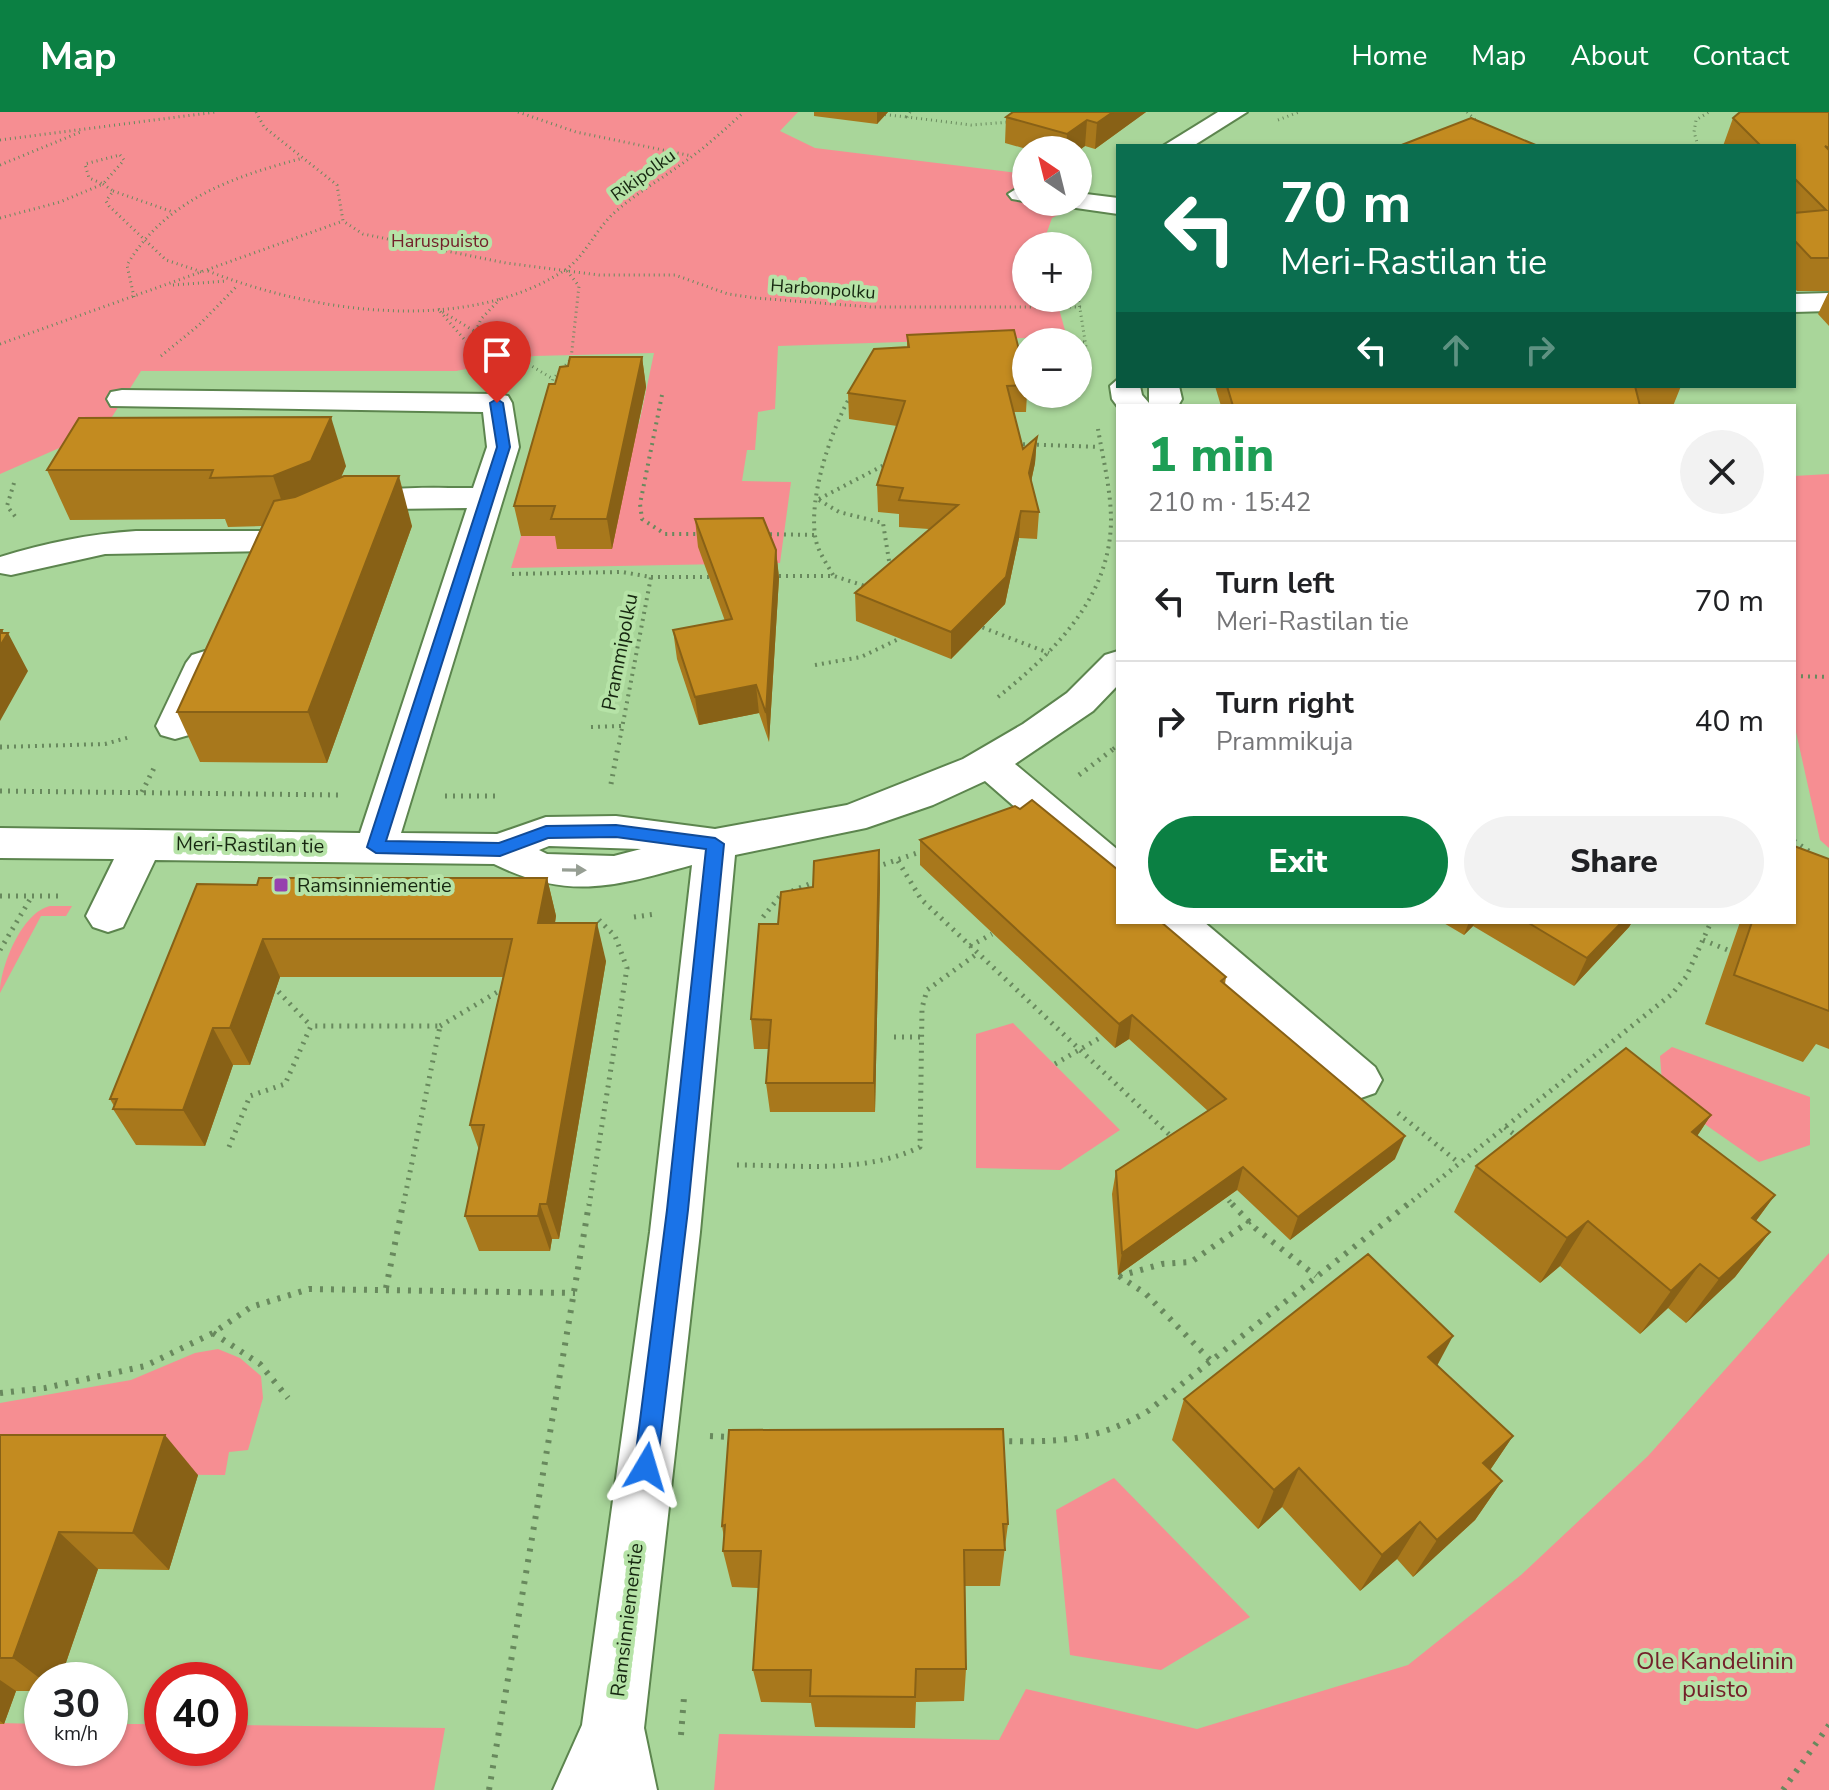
<!DOCTYPE html>
<html lang="en">
<head>
<meta charset="utf-8">
<style>
	:root { --surface:#fff; --page:#f2f2f2; --text:#202124; --muted:#757577; --line:#e0e0e0; --accent:#0b8043 }
	body { margin:0; font-family:"Nunito Sans",sans-serif; background:var(--page); color:var(--text); height:100vh; display:flex; flex-direction:column; font-size:30px; white-space:nowrap }
	* { box-sizing:border-box; margin:0 }
	p { font-size:26px; color:var(--muted) }
	.icon { flex:none; width:44px; height:44px; fill:none; stroke:currentColor; stroke-width:2; stroke-linecap:round; stroke-linejoin:round }
	.map { position:relative; flex:1; overflow:hidden }
	.side { position:absolute; left:1116px; top:292px; width:680px; height:520px; display:flex; flex-direction:column; background:var(--surface); border-radius:0px; box-shadow:0 2px 6px #0004 }
	.side>* { flex:none }
	.top-card { position:absolute; left:1116px; top:32px; width:680px; height:244px; border-radius:0px; box-shadow:0 2px 6px #0004; background:#0b6e4f; color:#fff; overflow:hidden }
	.needle { width:52px; rotate:325deg }
	.controls { position:absolute; left:1012px; top:24px; display:grid; gap:16px }
	.controls a { display:grid; place-items:center; width:80px; height:80px; border-radius:50%; background:var(--surface); box-shadow:0 2px 6px #0004; font-size:40px }
	.speed { position:absolute; left:24px; top:1550px; display:flex; gap:16px; font-size:40px; font-weight:700; text-align:center }
	.speed>* { display:grid; place-content:center; width:104px; height:104px; border-radius:50%; background:var(--surface); box-shadow:0 2px 6px #0004; line-height:1 }
	.speed small { font-size:20px; font-weight:400 }
	.speed .limit { border:12px solid #d22; background:#fff; color:#111 }
	.pin { position:absolute; display:grid; place-items:center; width:68px; height:68px; color:#fff; margin:-82px -34px; border-radius:50% 50% 50% 0; rotate:-45deg; box-shadow:0 0 8px #0007 }
	.pin .icon { rotate:45deg }
	.me { position:absolute; width:88px; margin:-44px; rotate:7deg; stroke-linejoin:round; filter:drop-shadow(0 0 6px #0008) }
	.turn { display:flex; align-items:center; gap:28px; height:168px; padding:0 32px; font-size:36px }
	.turn .icon { width:104px; height:104px; stroke-width:2.5 }
	.turn b { display:block; font-size:56px; line-height:68px }
	.lanes { display:flex; align-items:center; height:76px; padding:0 32px; background:#0003; justify-content:center; gap:40px; direction:ltr }
	.lanes .off { opacity:.35 }
	.round { display:grid; place-items:center; flex:none; width:84px; height:84px; border-radius:42px; background:var(--page) }
	.head { display:flex; align-items:center; justify-content:space-between; height:136px; padding:0 32px }
	h1 { font-size:48px; font-weight:800; line-height:60px; color:#1e9e55 }
	.primary-button { display:flex; gap:16px; margin-top:auto; padding:16px 32px }
	.primary-button a { flex:1; height:92px; border-radius:48px; background:var(--accent); color:#fff; font-size:32px; font-weight:800; line-height:92px; text-align:center }
	.primary-button a+a { background:var(--page); color:var(--text) }
	ul { padding:0; list-style:none }
	li { display:flex; align-items:center; gap:24px; height:120px; padding:0 32px; border-top:2px solid var(--line) }
	li div { flex:1 }
	li b { display:block; font-size:30px }
	li em { font-style:normal }
	header { display:flex; align-items:center; gap:48px; box-sizing:border-box; height:112px; padding:0 40px; background:var(--accent); color:#fff }
	header strong { font-size:38px }
	nav { display:flex; gap:44px; margin-inline-start:auto; font-size:28px }
	.map>svg:first-child { display:block }
	.green { fill:#f68e92 }
	.lines { fill:none; stroke-linecap:round; stroke-linejoin:round }
	.minor-casing { stroke:#5c854e; stroke-width:4 }
	.path-far3 { stroke:#68895d; stroke-width:3; stroke-dasharray:1 4; stroke-linecap:butt }
	.path-far2 { stroke:#68895d; stroke-width:4; stroke-dasharray:2 5; stroke-linecap:butt }
	.path-far1 { stroke:#68895d; stroke-width:5; stroke-dasharray:2 6; stroke-linecap:butt }
	.path { stroke:#68895d; stroke-width:6; stroke-dasharray:3 8; stroke-linecap:butt }
	.minor { fill:#fff; fill-rule:evenodd }
	.wall { fill:#a8781c }
	.shaded-wall { fill:#886116 }
	.building { fill:#c38b20; stroke:#886116; stroke-width:2 }
	.oneway { fill:#969e93 }
	.route { fill:#1a73e8; stroke:#114b97; stroke-width:2 }
	.poi-dot { fill:#9641ae; stroke:#b6e3a7; stroke-width:3 }
	.labels { text-anchor:middle; dominant-baseline:central; stroke-width:8; stroke-linejoin:round; paint-order:stroke }
	.far-street-label { font-size:18px; fill:#162710; stroke:#b6e3a7 }
	.far-park-label { font-size:18px; fill:#73202a; stroke:#b6e3a7 }
	.street-label { font-size:20px; fill:#162710; stroke:#b6e3a7 }
	.poi-label { font-size:20px; fill:#162710; stroke:#b6e3a7; text-anchor:start }
	.near-park-label { font-size:24px; fill:#73202a; stroke:#b6e3a7 }
</style>
</head>
<body>
<header>
<strong>Map</strong>
<nav><a>Home</a><a>Map</a><a>About</a><a>Contact</a></nav>
</header>
<div class="map">
<svg width="1829" height="1678" viewBox="0 0 1829 1678">
	<rect width="100%" height="100%" fill="#a9d69a"/>
	<g class="green">
		<polygon points="0,0 798,0 780,19 815,36 1026,62 1026,90 1076,94 1052,106 1042,134 1026,134 1026,186 1056,186 1066,222 1055,225 778,234 775,297 758,300 755,338 747,338 742,369 791,370 780,451 511,456 521,424 561,424 628,312 639,312 654,241 534,244 456,259 141,259 105,316 0,362"/>
		<polygon points="1829,362 1829,736 1820,728 1794,611 1794,364"/>
		<path d="M50 794H72L66 804H41L0 881C0 855 22 800 50 794Z"/>
		<polygon points="1013,911 1120,1018 1060,1058 976,1056 976,922"/>
		<polygon points="1672,935 1810,985 1810,1033 1759,1050 1663,983 1660,944"/>
		<polygon points="1829,1141 1829,1678 714,1678 719,1622 999,1628 1026,1577 1197,1617 1408,1553 1521,1463 1648,1344"/>
		<polygon points="218,1237 240,1246 261,1264 263,1286 248,1338 229,1340 225,1363 0,1362 0,1291 131,1268 195,1241"/>
		<polygon points="1114,1366 1250,1505 1161,1558 1070,1543 1056,1398"/>
		<polygon points="0,1611 42,1612 42,1636 110,1636 110,1612 162,1612 162,1636 230,1636 230,1613 445,1616 434,1678 0,1678"/>
	</g>
	<g class="lines">
		<defs>
			<g id="minor">
				<polygon points="1218,0 1247,0 1193,34 1163,34"/>
				<polygon points="1021,74 1026,75 1026,90 1029,90 1012,87 1008,82"/>
				<polygon points="1078,81 1118,86 1118,102 1069,95 1066,90 1078,90"/>
				<polygon points="1829,181 1829,199 1794,200 1794,182"/>
				<polygon points="1118,267 1118,274 1140,274 1142,283 1149,291 1149,274 1179,274 1182,287 1178,294 1118,295 1112,287 1110,274"/>
				<path d="M122 278 497 282 508 284 512 291 519 335 401 721 497 722 546 705 616 704 715 717 847 693 963 647 1023 612 1067 581 1105 543 1118 539V573L1093 599 1015 652 1118 738V776L1103 772 985 669 933 693 866 716 735 743 700 1120 644 1616 657 1678H553L582 1613 650 1120 692 753C616 774 569 789 494 752L155 748 123 815 108 820 93 815 86 804 114 747 0 746V716L360 721 467 396 389 397 348 413 336 410 331 403C355 368 436 377 473 376L487 335 483 300 111 294 107 287 111 280ZM549 734 641 737 614 744 547 742 539 738Z"/>
				<path d="M136 419H265L277 422 282 429 277 436 265 439 105 442 11 463 0 461V445C45 431 89 422 136 419Z"/>
				<polygon points="205,539 218,543 224,551 194,614 189,623 175,627 161,623 156,614 186,551 192,543"/>
				<polygon points="1153,810 1204,810 1375,955 1382,968 1375,981 1358,987 1341,981 1160,821"/>
			</g>
		</defs>
		<use href="#minor" class="minor-casing"/>
		<g class="path-far3">
			<polyline points="256,0 264,15 337,73 343,109 363,122 506,151 599,163 675,163 728,182 756,186 871,195 1082,195"/>
			<polyline points="518,0 576,20 692,44"/>
			<polyline points="910,0 907,5 971,13 1010,10"/>
			<polyline points="1467,0 1481,13"/>
			<polyline points="880,2 907,5"/>
			<polyline points="1278,8 1299,0"/>
			<polyline points="0,28 216,0"/>
			<polyline points="1698,34 1694,20 1696,8 1709,0"/>
			<polygon points="120,43 124,48 103,72 89,66 85,52"/>
			<polyline points="0,53 83,19"/>
			<polyline points="103,72 113,79 106,89 109,94 166,148 202,160"/>
			<polyline points="113,79 173,100"/>
			<polyline points="0,106 60,90 103,72"/>
			<path d="M208 159C312 200 462 223 562 160 584 147 595 118 614 101 635 82 660 68 683 51 705 36 724 18 744 0"/>
			<polyline points="173,173 227,169"/>
			<polyline points="1078,184 1088,248"/>
			<path d="M134 185 127 153C166 87 233 65 303 46"/>
			<polyline points="1053,230 1085,230"/>
			<polyline points="0,232 343,109"/>
			<polyline points="1012,232 1026,232"/>
			<polyline points="470,233 481,207 501,186"/>
			<polyline points="161,244 199,213 238,173"/>
			<polyline points="466,249 470,234 438,197 553,267"/>
			<polyline points="550,278 553,267 571,247 579,174 567,159"/>
		</g>
		<g class="path-far2">
			<polyline points="662,283 640,392 642,407 665,422 701,422"/>
			<polyline points="1016,332 1100,335"/>
			<polyline points="14,371 7,394 18,408"/>
			<polyline points="819,387 888,351"/>
			<polyline points="819,388 839,400 883,411 890,455"/>
			<polyline points="763,422 815,423"/>
			<polyline points="512,462 622,460 651,465 618,637"/>
			<path d="M833 463C827 452 819 441 816 429 807 388 831 318 851 283"/>
			<polyline points="772,464 834,464 868,475"/>
			<polyline points="651,465 714,465"/>
			<polyline points="976,513 1049,541"/>
			<polyline points="815,553 861,545 905,524"/>
			<polyline points="1794,564 1829,565"/>
			<path d="M998 585C1054 540 1110 486 1111 409 1111 378 1103 347 1098 317"/>
			<polyline points="591,615 622,614"/>
			<polyline points="0,635 105,632 130,625"/>
			<polyline points="1113,637 1118,633"/>
		</g>
		<g class="path-far1">
			<polyline points="0,635 5,635"/>
			<polyline points="1079,663 1116,635"/>
			<polyline points="611,672 618,635"/>
			<polyline points="0,679 339,683"/>
			<polyline points="142,680 155,654"/>
			<polyline points="445,684 499,684"/>
			<polyline points="1794,729 1813,742"/>
			<polyline points="898,749 921,787 1175,1028"/>
			<polyline points="876,755 923,739"/>
			<polyline points="792,779 819,768"/>
			<polyline points="0,784 59,784"/>
			<polyline points="634,805 656,802"/>
			<polyline points="763,805 780,784"/>
			<polyline points="1703,828 1735,841"/>
			<polyline points="970,834 992,822"/>
			<polyline points="0,838 32,784"/>
			<polyline points="273,874 311,914"/>
			<polyline points="440,914 504,876"/>
			<polyline points="894,925 922,925"/>
			<polyline points="1055,952 1103,924"/>
			<polyline points="1398,1001 1459,1051"/>
			<polyline points="1505,1015 1520,1027"/>
			<polyline points="229,1035 250,984 285,972 311,914 440,914 403,1094"/>
			<path d="M737 1053C798 1053 864 1062 920 1035L922 896 927 878 978 841"/>
			<polyline points="1224,1082 1233,1094"/>
			<polyline points="589,1094 627,856 615,824 599,808"/>
			<polyline points="1406,1094 1672,882 1686,865 1711,810"/>
		</g>
		<g class="path">
			<polyline points="1232,1092 1255,1116 1316,1164"/>
			<polyline points="1119,1164 1162,1152 1191,1150 1250,1109"/>
			<polyline points="1119,1164 1146,1182 1211,1249"/>
			<polyline points="386,1176 403,1092"/>
			<polyline points="213,1221 260,1252 288,1286"/>
			<polyline points="0,1281 45,1276 145,1254 213,1221 251,1195 309,1177 575,1181"/>
			<polyline points="710,1324 732,1325"/>
			<path d="M998 1329C1058 1330 1095 1330 1148 1299L1408 1092"/>
			<polyline points="681,1623 684,1585"/>
			<polyline points="489,1678 589,1092"/>
			<polyline points="1783,1678 1829,1613"/>
		</g>
		<use href="#minor" class="minor"/>
	</g>
	<g class="wall">
		<polygon points="814,0 888,0 877,12 814,4"/>
		<polygon points="1013,0 1146,0 1095,37 1085,34 1078,39 1078,38 1030,38 1005,31 1006,5"/>
		<polygon points="1829,0 1829,214 1818,202 1829,179 1797,179 1794,176 1794,34 1723,34 1733,6"/>
		<polygon points="907,223 1026,266 1026,282 1027,282 1026,300 1014,300 1023,337 1037,325 1035,351 1031,370 1039,400 1037,427 1019,426 1005,492 951,547 856,509 855,481 929,417 899,415 899,402 878,400 877,373 897,314 849,307 848,281 907,235"/>
		<polygon points="642,245 646,275 612,437 557,437 555,424 521,424 514,394 555,272 568,254"/>
		<polygon points="1215,274 1681,274 1673,294 1221,294"/>
		<polygon points="346,354 340,366 412,414 327,651 200,650 177,600 262,414 228,415 225,407 70,408 47,358"/>
		<polygon points="695,407 776,438 779,466 769,630 759,601 699,613 677,547 673,518 725,509 698,435"/>
		<polygon points="920,728 1118,810 1226,865 1225,872 1395,1047 1290,1128 1237,1078 1118,1163 1112,1082 1116,1059 1208,999 1129,927 1115,936 920,753"/>
		<polygon points="879,738 880,768 875,1000 770,1000 766,971 769,937 754,937 751,907 778,812 813,775"/>
		<polygon points="1829,747 1829,937 1816,932 1803,950 1705,912 1740,810 1794,810"/>
		<polygon points="547,766 556,804 555,811 606,849 559,1127 552,1127 550,1139 479,1139 465,1104 479,1038 470,1013 503,865 280,865 250,953 233,953 205,1034 136,1033 113,997 114,994 110,987 257,773"/>
		<polygon points="1442,810 1632,810 1629,815 1574,874 1473,814 1464,823"/>
		<polygon points="1711,1003 1697,1024 1775,1083 1756,1109 1770,1120 1735,1165 1686,1211 1668,1196 1640,1222 1560,1154 1540,1171 1454,1100 1476,1054"/>
		<polygon points="1437,1253 1513,1324 1490,1358 1502,1369 1475,1408 1413,1465 1397,1447 1360,1479 1282,1395 1258,1417 1172,1328 1184,1287"/>
		<polygon points="0,1323 198,1363 169,1458 98,1457 60,1568 42,1568 42,1579 16,1579 4,1612 0,1612"/>
		<polygon points="1008,1412 1000,1474 965,1474 966,1557 964,1589 916,1590 915,1616 815,1615 811,1591 761,1590 753,1558 758,1476 732,1475 723,1439 724,1426 722,1414"/>
	</g>
	<g class="shaded-wall">
		<polygon points="877,0 888,0 877,12"/>
		<polygon points="1113,0 1146,0 1095,37 1097,11"/>
		<polygon points="1087,8 1085,34 1078,39 1078,38 1066,38 1067,22"/>
		<polygon points="642,245 646,275 612,437 607,407"/>
		<polygon points="331,305 346,354 327,398 290,413 273,364"/>
		<polygon points="1037,325 1035,351 1027,388 1029,361"/>
		<polygon points="399,364 412,414 327,651 308,600"/>
		<polygon points="1021,399 1019,426 1005,492 951,547 951,520"/>
		<polygon points="776,438 779,466 769,630 766,601"/>
		<polygon points="2,518 6,525 8,521 28,559 0,609 0,521"/>
		<polygon points="756,573 759,601 699,613 695,585"/>
		<polygon points="879,738 880,768 875,1000 874,971"/>
		<polygon points="547,766 556,804 548,849 538,811"/>
		<polygon points="1469,810 1475,810 1473,814 1464,823"/>
		<polygon points="1622,810 1632,810 1629,815 1574,874 1587,846"/>
		<polygon points="597,811 606,849 559,1127 547,1092"/>
		<polygon points="263,827 280,865 250,953 230,916"/>
		<polygon points="1132,903 1129,927 1115,936 1119,912"/>
		<polygon points="213,916 233,953 205,1034 183,998"/>
		<polygon points="1711,1003 1680,1050 1692,1020"/>
		<polygon points="1405,1024 1395,1047 1290,1128 1298,1105"/>
		<polygon points="1243,1055 1237,1078 1118,1163 1122,1141"/>
		<polygon points="1775,1083 1741,1129 1752,1106"/>
		<polygon points="540,1092 552,1127 550,1139 538,1104"/>
		<polygon points="1588,1109 1560,1154 1540,1171 1567,1126"/>
		<polygon points="1770,1120 1735,1165 1686,1211 1719,1167"/>
		<polygon points="1700,1152 1668,1196 1640,1222 1671,1179"/>
		<polygon points="1453,1224 1430,1267 1428,1245"/>
		<polygon points="165,1323 198,1363 169,1458 133,1421"/>
		<polygon points="1513,1324 1486,1364 1483,1351"/>
		<polygon points="1299,1356 1282,1395 1258,1417 1274,1378"/>
		<polygon points="1502,1369 1475,1408 1413,1465 1437,1428"/>
		<polygon points="1420,1410 1397,1447 1360,1479 1382,1443"/>
		<polygon points="59,1420 98,1457 60,1568 42,1568 13,1546"/>
		<polygon points="0,1568 16,1579 4,1612 0,1609"/>
	</g>
	<g class="building">
		<polygon points="1013,0 1113,0 1097,11 1087,8 1067,22 1006,5"/>
		<polygon points="1740,0 1829,0 1829,36 1825,34 1829,38 1829,146 1811,146 1794,128 1794,101 1826,98 1794,66 1794,34 1761,34 1733,6"/>
		<polygon points="1471,6 1538,34 1399,34"/>
		<polygon points="1014,218 1026,266 1026,273 1007,274 1023,337 1037,325 1029,361 1039,400 1021,399 1006,465 951,520 855,481 958,393 899,388 903,376 877,373 905,289 848,281 874,237 909,235 907,223"/>
		<polygon points="570,245 642,245 607,407 551,407 555,394 514,394 549,272 555,272 560,255 568,254"/>
		<polygon points="1227,274 1635,274 1640,294 1233,294"/>
		<polygon points="331,305 311,349 273,364 210,366 213,358 47,358 79,306"/>
		<polygon points="344,364 399,364 308,600 177,600 274,389 295,385"/>
		<polygon points="763,406 776,438 766,601 756,573 695,585 673,518 732,507 695,407"/>
		<polygon points="0,518 2,518 0,521 8,521 0,534"/>
		<polygon points="1032,688 1118,758 1117,772 1118,810 1161,810 1226,865 1221,869 1405,1024 1298,1105 1243,1055 1122,1141 1116,1059 1226,987 1132,903 1119,912 920,728 1015,694 1020,697"/>
		<polygon points="1794,734 1829,747 1829,899 1734,863 1752,810 1794,810"/>
		<polygon points="879,738 874,971 766,971 771,908 751,907 759,812 778,812 781,780 813,775 814,749"/>
		<polygon points="259,766 547,766 538,811 597,811 547,1092 540,1092 538,1104 465,1104 484,1013 470,1013 512,827 263,827 230,916 213,916 183,998 113,997 117,987 110,987 197,772 257,773"/>
		<polygon points="1527,810 1622,810 1587,846"/>
		<polygon points="1626,936 1711,1003 1692,1020 1775,1083 1752,1106 1770,1120 1719,1167 1700,1152 1671,1179 1588,1109 1567,1126 1476,1054"/>
		<polygon points="1368,1142 1453,1224 1428,1245 1513,1324 1483,1351 1502,1369 1437,1428 1420,1410 1382,1443 1299,1356 1274,1378 1184,1287"/>
		<polygon points="1003,1317 1008,1412 1003,1412 1005,1438 964,1438 966,1557 916,1557 915,1585 810,1584 811,1558 753,1558 761,1439 723,1439 725,1413 722,1414 729,1318"/>
		<polygon points="0,1323 165,1323 133,1421 59,1420 13,1546 0,1546"/>
	</g>
	<defs><path id="oneway-solid" d="M-6-.8H1V-3.2L6.5 0L1 3.2V.8H-6Z" transform="scale(2)"/></defs>
	<use class="oneway" href="#oneway-solid" transform="translate(574 758) rotate(1)"/>
	<polygon class="route" points="497,287 503,291 510,335 386,729 499,731 546,714 616,713 715,726 724,732 688,1098 657,1355 654,1363 646,1366 637,1363 634,1355 667,1098 706,737 616,725 548,726 500,744 376,741 367,735 497,335 490,291"/>
	<rect class="poi-dot" x="273" y="765" width="16" height="16" rx="4"/>
	<g class="labels">
		<g class="far-street-label">
			<text transform="translate(643 63) rotate(-36)">Rikipolku</text>
			<text transform="translate(823 177) rotate(4)">Harbonpolku</text>
		</g>
		<g class="far-park-label">
			<text x="440" y="129">Haruspuisto</text>
		</g>
		<g class="street-label">
			<text transform="translate(620 540) rotate(-79)">Prammipolku</text>
			<text transform="translate(250 733) rotate(1)">Meri-Rastilan tie</text>
			<text transform="translate(627 1508) rotate(-83)">Ramsinniementie</text>
		</g>
		<g class="poi-label">
			<text x="297" y="773">Ramsinniementie</text>
		</g>
		<g class="near-park-label">
			<text x="1715" y="1549">Ole Kandelinin<tspan x="1715" dy="28">puisto</tspan></text>
		</g>
	</g>
</svg>
<div class="controls">
<a><svg class="needle" viewBox="-14 -14 28 28"><path d="M0-13l5 13h-10z" fill="#e53935"/><path d="M0 13l5-13h-10z" fill="#757577"/></svg></a>
<a>+</a>
<a>−</a>
</div>
<div class="speed"><div>30<small>km/h</small></div><div class="limit">40</div></div>
<div class="pin" style="left:497px;top:291px;background:#d93025"><svg class="icon" aria-label="arrive" viewBox="0 0 24 24"><path d="M6 21V4h12l-3 4 3 4H6"/></svg></div>
<svg class="me" style="left:646px;top:1355px" viewBox="-20 -20 40 40"><path d="M0-17L14 15 0 8-14 15z" fill="#1a73e8" stroke="#fff" stroke-width="4"/></svg>
<div class="top-card">
<div class="turn"><svg class="icon" aria-label="left" viewBox="0 0 24 24"><path d="M17 20v-9H6M10 6l-5 5 5 5"/></svg><div><b>70 m</b>Meri-Rastilan tie</div></div>
<div class="lanes"><svg class="icon" aria-label="left" viewBox="0 0 24 24"><path d="M17 20v-9H6M10 6l-5 5 5 5"/></svg><svg class="icon off" aria-label="ahead" viewBox="0 0 24 24"><path d="M12 20V5M6 11l6-6 6 6"/></svg><svg class="icon off" aria-label="right" viewBox="0 0 24 24"><path d="M7 20v-9h11M14 6l5 5-5 5"/></svg></div>
</div>
<section class="side">
<div class="head"><div><h1>1 min</h1><p>210 m · 15:42</p></div><a class="round"><svg class="icon" aria-label="close" viewBox="0 0 24 24"><path d="M6 6l12 12M18 6L6 18"/></svg></a></div>
<ul>
<li><svg class="icon" aria-label="left" viewBox="0 0 24 24"><path d="M17 20v-9H6M10 6l-5 5 5 5"/></svg><div><b>Turn left</b><p>Meri-Rastilan tie</p></div><em>70 m</em></li>
<li><svg class="icon" aria-label="right" viewBox="0 0 24 24"><path d="M7 20v-9h11M14 6l5 5-5 5"/></svg><div><b>Turn right</b><p>Prammikuja</p></div><em>40 m</em></li>
</ul>
<div class="primary-button"><a>Exit</a><a>Share</a></div>
</section>
</div>
</body>
</html>
